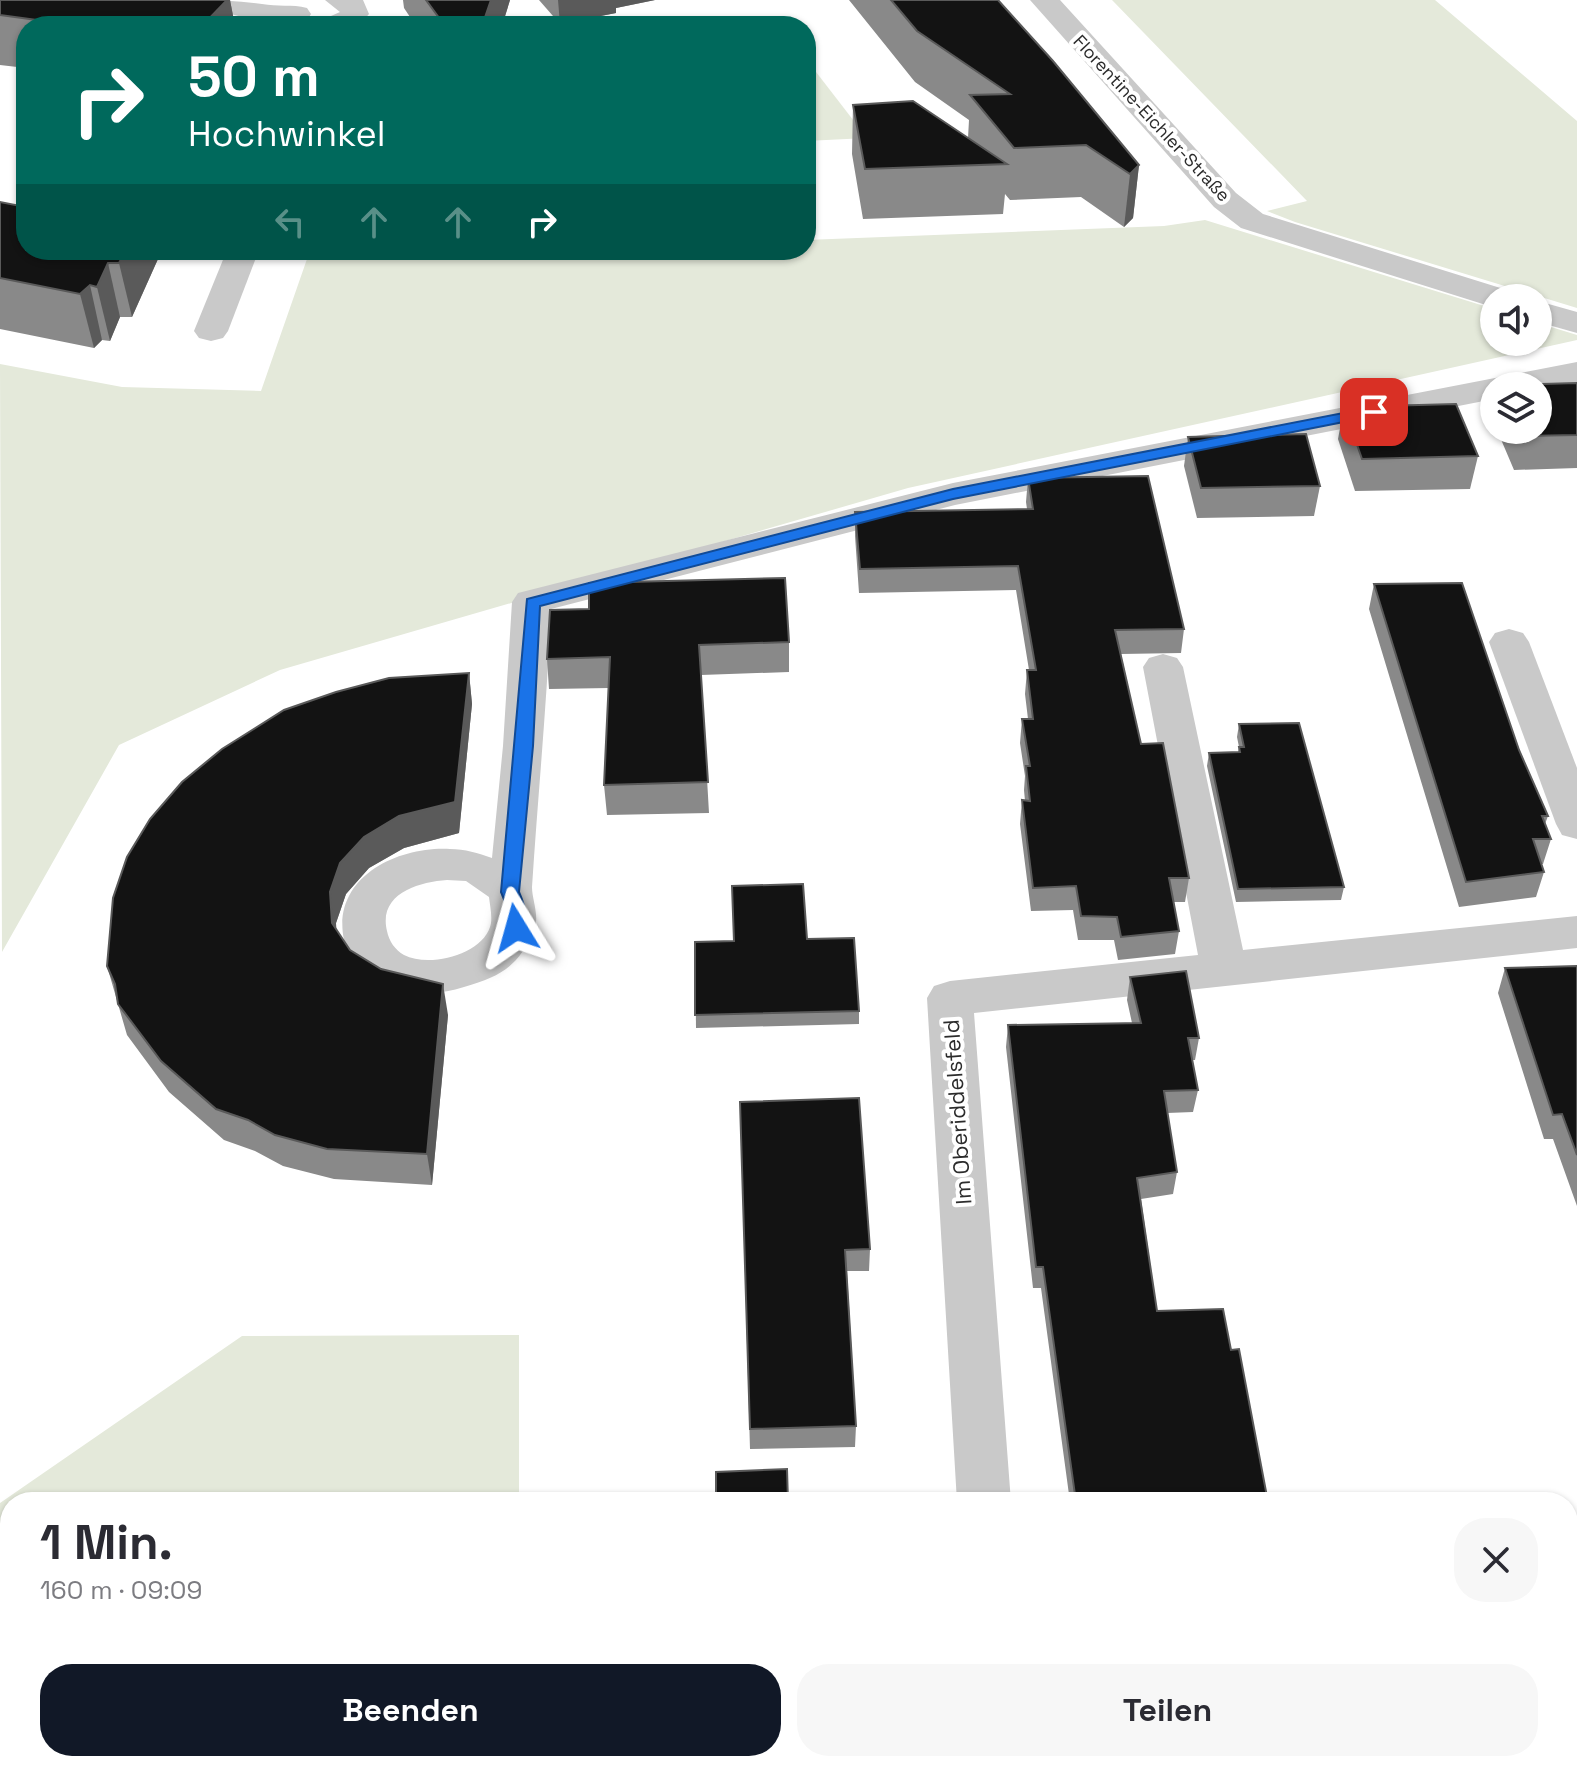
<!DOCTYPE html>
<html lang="de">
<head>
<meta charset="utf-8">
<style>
	:root { --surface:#fff; --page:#f7f7f7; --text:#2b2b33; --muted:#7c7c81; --accent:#111827 }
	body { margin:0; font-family:"Space Grotesk",sans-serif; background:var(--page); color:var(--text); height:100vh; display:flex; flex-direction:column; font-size:30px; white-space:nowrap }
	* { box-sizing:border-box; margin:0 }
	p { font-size:26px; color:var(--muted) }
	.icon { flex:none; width:44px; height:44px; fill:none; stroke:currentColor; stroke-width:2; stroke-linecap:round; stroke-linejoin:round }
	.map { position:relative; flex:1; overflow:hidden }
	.panel { position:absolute; left:0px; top:1492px; width:1578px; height:280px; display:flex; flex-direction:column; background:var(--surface); border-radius:32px 32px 0 0; box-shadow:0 2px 6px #0004 }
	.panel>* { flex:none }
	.hud { position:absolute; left:16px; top:16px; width:800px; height:244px; border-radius:32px; box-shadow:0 2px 6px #0004; background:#00695c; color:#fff; overflow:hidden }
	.controls { position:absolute; left:1480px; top:284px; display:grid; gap:16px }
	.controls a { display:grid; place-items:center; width:72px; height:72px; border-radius:50%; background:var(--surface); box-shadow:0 2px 6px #0004; font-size:40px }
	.pin { position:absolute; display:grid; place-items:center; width:68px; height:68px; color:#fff; margin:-34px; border-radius:16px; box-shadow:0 4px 12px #0006 }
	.me { position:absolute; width:88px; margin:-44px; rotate:352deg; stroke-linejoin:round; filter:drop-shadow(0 0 6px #0008) }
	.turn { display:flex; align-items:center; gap:28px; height:168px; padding:0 40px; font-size:36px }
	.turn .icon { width:104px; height:104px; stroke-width:2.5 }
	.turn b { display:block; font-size:56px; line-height:68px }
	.lanes { display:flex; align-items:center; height:76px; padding:0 40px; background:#0003; justify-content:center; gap:40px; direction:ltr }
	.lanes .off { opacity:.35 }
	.round { display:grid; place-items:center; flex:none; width:84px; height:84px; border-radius:32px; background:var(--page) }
	.summary { display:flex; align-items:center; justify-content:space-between; height:136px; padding:0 40px }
	h1 { font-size:48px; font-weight:800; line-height:60px }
	.primary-button { display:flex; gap:16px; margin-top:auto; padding:16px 40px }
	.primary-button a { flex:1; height:92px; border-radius:32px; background:var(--accent); color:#fff; font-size:32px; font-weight:800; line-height:92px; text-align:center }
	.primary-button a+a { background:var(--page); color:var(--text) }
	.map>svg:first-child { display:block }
	.green { fill:#e4e9da }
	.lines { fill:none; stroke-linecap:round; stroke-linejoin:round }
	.minor { fill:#c9c9c9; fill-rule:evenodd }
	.wall { fill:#898989 }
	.shaded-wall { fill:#5a5a5a }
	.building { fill:#131313; stroke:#5a5a5a; stroke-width:2 }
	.route { fill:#1a73e8; stroke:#114b97; stroke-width:2 }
	.labels { text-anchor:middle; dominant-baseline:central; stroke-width:8; stroke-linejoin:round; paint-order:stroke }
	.far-street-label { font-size:18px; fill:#2c2c2c; stroke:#fff }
	.street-label { font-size:22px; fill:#2c2c2c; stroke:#fff }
</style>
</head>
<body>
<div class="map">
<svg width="1577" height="1772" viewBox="0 0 1577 1772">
	<rect width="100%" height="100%" fill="#fff"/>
	<g class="green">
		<polygon points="1112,0 1435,0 1577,121 1577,308 1295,222 1267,211 1307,201"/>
		<polygon points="806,59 867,138 806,141"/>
		<polygon points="1205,220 1494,309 1494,342 1538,342 1538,323 1577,335 1577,340 908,488 280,670 119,745 2,952 0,364 122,387 261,391 307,259 544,250 806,250 806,240 1164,226"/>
		<polygon points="519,1335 519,1502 10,1502 10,1762 518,1762 518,1772 0,1772 0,1503 242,1336"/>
	</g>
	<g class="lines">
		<g class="minor">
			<path d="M198 0C220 0 240 1 262 4 277 7 292 4 307 8L311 14 307 20C272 29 236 15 202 6Z"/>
			<polygon points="325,0 363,0 369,14 358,26 318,26 322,20 340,12"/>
			<polygon points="1030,0 1060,0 1236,193 1263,214 1510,291 1515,298 1494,298 1494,307 1486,305 1241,228 1214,207"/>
			<polygon points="227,250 259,250 228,331 223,338 211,341 199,338 194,331"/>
			<polygon points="1538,301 1577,312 1577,333 1538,322"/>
			<path d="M1577 362V382L1538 390V386H1494V399L955 505 551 609C547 702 538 795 532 887 532 900 540 917 534 929 519 966 502 976 464 987 439 995 418 994 393 986 370 978 349 966 344 940 331 878 397 846 450 849 465 849 478 853 492 858L503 746 512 602 518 593 953 483ZM447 880 466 881 489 897C490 906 493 919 490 927 481 955 429 968 404 955 395 950 389 941 387 931 378 894 418 882 447 880Z"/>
			<polygon points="1509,629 1523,633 1529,642 1577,768 1577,839 1562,835 1556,824 1489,642 1495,633"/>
			<polygon points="1163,654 1177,658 1183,667 1243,950 1577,916 1577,948 974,1013 1011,1502 957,1502 927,998 934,986 950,981 1198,955 1143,667 1149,658"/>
		</g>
	</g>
	<g class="wall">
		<polygon points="0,0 230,0 235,26 26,26 26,68 0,65"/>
		<polygon points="403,0 510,0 502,26 416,26 404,8"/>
		<polygon points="539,0 655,0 616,8 616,13 560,24"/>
		<polygon points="849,0 998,0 1139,165 1133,218 1124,227 1081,197 1010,200 1005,194 1003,214 863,219 852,154 853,105 968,138 969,120 915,82"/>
		<polygon points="0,202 20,206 162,250 132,317 120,317 110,341 102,340 94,348 0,329"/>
		<polygon points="1577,383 1577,468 1514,470 1497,430 1538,430"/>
		<polygon points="1344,407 1478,456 1470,489 1355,491 1338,439"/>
		<polygon points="1188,437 1320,486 1314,516 1197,518 1184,466"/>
		<polygon points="1028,478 1184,629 1181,653 1121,654 1141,744 1189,878 1185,902 1174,902 1179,931 1175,954 1118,960 1114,940 1078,940 1073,910 1031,911 1020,824 1022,800 1025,801 1024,790 1025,776 1020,743 1022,719 1028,719 1025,694 1027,670 1029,670 1016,590 859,593 855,536 855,512 1027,509 1026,502"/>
		<polygon points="1374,584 1519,750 1548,816 1545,824 1551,839 1543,864 1541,864 1544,872 1536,897 1459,907 1369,609"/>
		<polygon points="550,610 789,642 789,672 701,675 709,813 607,815 604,785 609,688 549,689 547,659"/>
		<polygon points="469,673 472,704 459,833 404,848 369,868 346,894 336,923 336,929 350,950 448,1015 432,1185 334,1179 283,1166 255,1151 224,1140 169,1092 127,1035 107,966"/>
		<polygon points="1239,724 1344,887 1341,900 1236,902 1207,766 1209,753 1238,752 1239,747 1237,737"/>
		<polygon points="807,939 859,1011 859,1024 696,1028 695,942"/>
		<polygon points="1577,966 1577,1206 1553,1139 1544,1139 1498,993 1505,968"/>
		<polygon points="1130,977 1199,1038 1195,1060 1192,1060 1198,1090 1193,1112 1167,1113 1177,1172 1173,1194 1141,1199 1157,1311 1231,1350 1268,1502 1070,1502 1041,1288 1033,1288 1006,1047 1008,1025 1132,1023 1127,1000"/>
		<polygon points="740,1102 870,1249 869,1271 847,1271 856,1426 855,1447 750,1449"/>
	</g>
	<g class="shaded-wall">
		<polygon points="227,0 230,0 235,26 202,26"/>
		<polygon points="491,0 510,0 502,26 482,26"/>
		<polygon points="558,0 655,0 616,8 616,13 560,24"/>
		<polygon points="1139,165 1133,218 1124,227 1130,174"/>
		<polygon points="126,250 162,250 132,317 119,263"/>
		<polygon points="108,263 120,317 110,341 97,287"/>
		<polygon points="90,285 102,340 94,348 80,294"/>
		<polygon points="469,673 472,704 459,833 404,848 369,868 346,894 336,923 338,954 332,923 330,892 340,863"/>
		<polygon points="443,984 448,1015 432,1185 427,1154"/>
	</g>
	<g class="building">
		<polygon points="0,0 227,0 202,26 81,26 0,15"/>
		<polygon points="426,0 491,0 482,26 445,26"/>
		<polygon points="891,0 998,0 1053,61 1139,165 1130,174 1086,145 1014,148 970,95 1010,94 917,31"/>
		<polygon points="913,101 1007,164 865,169 853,105"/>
		<polygon points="26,195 26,250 126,250 119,263 108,263 97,287 90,285 80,294 0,278 0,202 20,206"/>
		<polygon points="1577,383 1577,435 1522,436 1520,430 1538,430 1538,386 1501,385"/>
		<polygon points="1456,404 1478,456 1362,459 1344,407"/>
		<polygon points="1306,434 1320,486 1201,488 1188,437"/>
		<polygon points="1148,476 1184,629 1115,630 1141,744 1163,743 1189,878 1169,878 1179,931 1121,937 1117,917 1081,916 1076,886 1033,888 1022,800 1030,801 1026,766 1030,766 1022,719 1033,719 1027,670 1036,670 1018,566 860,569 855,512 1033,509 1028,478"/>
		<polygon points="785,578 789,642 699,645 708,782 604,785 610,657 547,659 550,610 589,609 589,583"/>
		<polygon points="1462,583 1519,750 1548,816 1542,816 1551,839 1533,839 1544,872 1466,882 1374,584"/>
		<polygon points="469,673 455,802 399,816 364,837 340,863 330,892 332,923 350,950 381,969 443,984 427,1154 327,1149 275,1135 248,1120 216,1109 161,1061 118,1004 115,984 107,966 113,898 127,857 150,819 182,782 222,749 284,710 336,692 389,678"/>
		<polygon points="1299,723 1344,887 1238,889 1209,753 1240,752 1239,747 1244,747 1239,724"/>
		<polygon points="803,884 807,939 854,938 859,1011 695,1015 695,942 734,941 732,886"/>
		<polygon points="1577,966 1577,1155 1562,1114 1553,1115 1505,968"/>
		<polygon points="1186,971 1199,1038 1188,1038 1198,1090 1164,1091 1177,1172 1137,1178 1157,1311 1223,1309 1231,1350 1239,1349 1268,1502 1076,1502 1043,1267 1036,1267 1008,1025 1141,1023 1130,977"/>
		<polygon points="859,1098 870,1249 845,1250 856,1426 750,1429 740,1102"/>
		<polygon points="787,1469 788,1502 716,1502 716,1472"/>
	</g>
	<path class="route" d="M1374 407 1381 412 1379 415 953 499 540 606 533 746 519 892C525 906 529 919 522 933H509L506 928 508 909 501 892 527 599 953 489Z"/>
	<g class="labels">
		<g class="far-street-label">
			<text transform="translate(1152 118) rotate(47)">Florentine-Eichler-Straße</text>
		</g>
		<g class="street-label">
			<text transform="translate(957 1112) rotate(-94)">Im Oberiddelsfeld</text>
		</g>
	</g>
</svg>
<div class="controls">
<a><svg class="icon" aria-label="sound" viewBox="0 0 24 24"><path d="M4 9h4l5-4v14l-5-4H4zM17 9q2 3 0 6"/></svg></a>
<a><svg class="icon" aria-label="layers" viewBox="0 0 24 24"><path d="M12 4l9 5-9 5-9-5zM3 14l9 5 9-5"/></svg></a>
</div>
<div class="pin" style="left:1374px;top:412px;background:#d93025"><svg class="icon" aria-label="arrive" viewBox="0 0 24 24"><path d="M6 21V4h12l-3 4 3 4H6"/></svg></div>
<svg class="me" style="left:516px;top:928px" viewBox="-20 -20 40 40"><path d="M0-17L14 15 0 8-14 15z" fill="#1a73e8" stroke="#fff" stroke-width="4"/></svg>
<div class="hud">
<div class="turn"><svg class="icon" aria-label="right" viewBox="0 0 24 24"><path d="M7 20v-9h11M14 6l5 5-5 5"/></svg><div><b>50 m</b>Hochwinkel</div></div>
<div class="lanes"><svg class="icon off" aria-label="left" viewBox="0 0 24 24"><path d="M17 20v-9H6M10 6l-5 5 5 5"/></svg><svg class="icon off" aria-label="ahead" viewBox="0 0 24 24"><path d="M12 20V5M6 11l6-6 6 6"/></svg><svg class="icon off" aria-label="ahead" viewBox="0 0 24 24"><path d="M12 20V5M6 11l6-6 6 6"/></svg><svg class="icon" aria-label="right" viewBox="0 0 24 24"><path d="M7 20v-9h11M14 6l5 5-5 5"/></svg></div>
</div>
<section class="panel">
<div class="summary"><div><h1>1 Min.</h1><p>160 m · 09:09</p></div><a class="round"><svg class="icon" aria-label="close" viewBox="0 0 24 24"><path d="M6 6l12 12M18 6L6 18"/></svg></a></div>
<div class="primary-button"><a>Beenden</a><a>Teilen</a></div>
</section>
</div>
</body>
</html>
